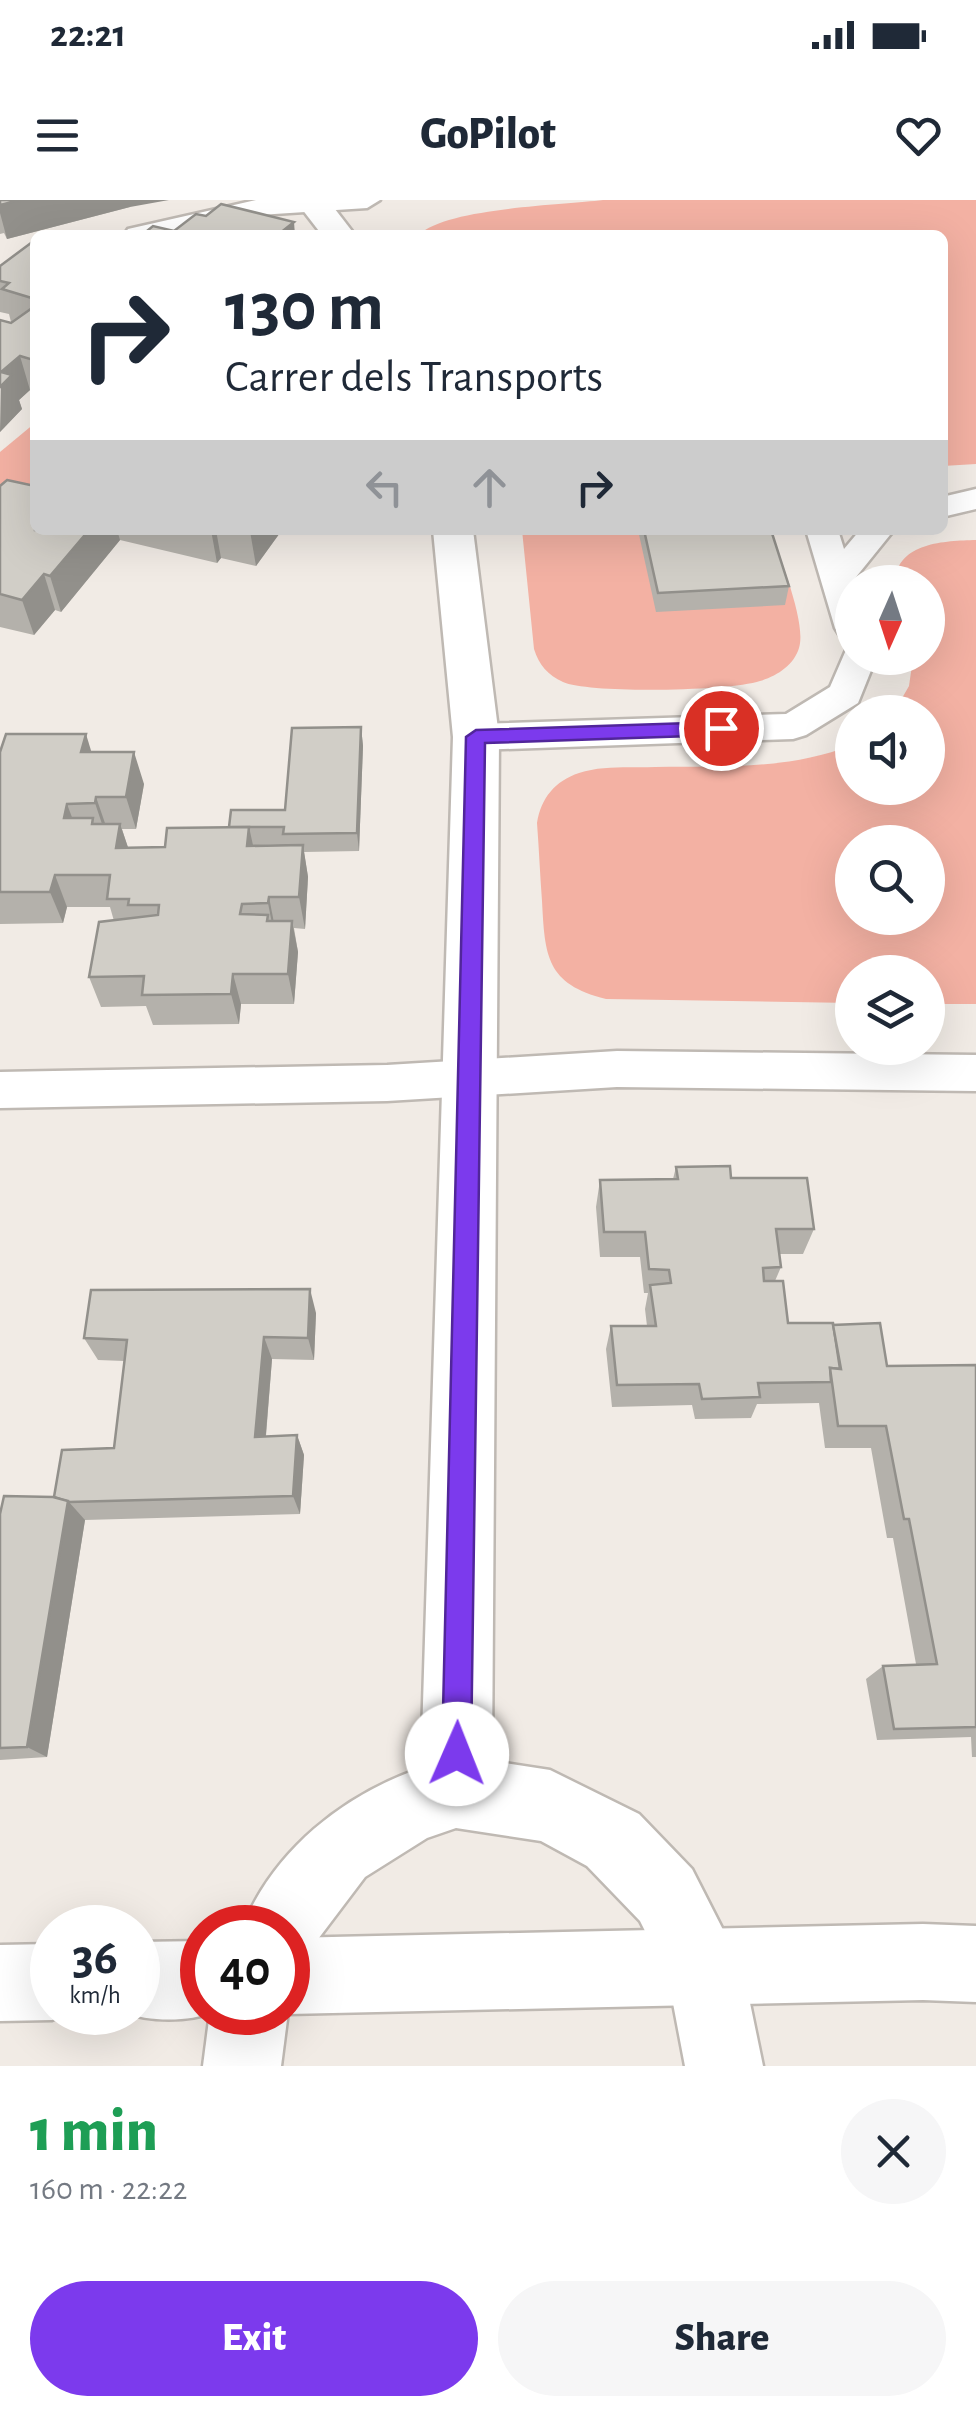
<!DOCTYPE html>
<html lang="en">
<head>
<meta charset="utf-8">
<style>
	:root { --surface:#fff; --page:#f6f6f7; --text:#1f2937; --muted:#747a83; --accent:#7c3aed }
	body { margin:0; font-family:"Alegreya Sans",sans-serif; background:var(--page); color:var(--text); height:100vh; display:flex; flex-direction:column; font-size:38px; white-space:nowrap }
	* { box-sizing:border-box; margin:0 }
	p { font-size:32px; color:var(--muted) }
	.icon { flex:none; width:55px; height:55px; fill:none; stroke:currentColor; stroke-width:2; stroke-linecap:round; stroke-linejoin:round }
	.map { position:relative; height:1866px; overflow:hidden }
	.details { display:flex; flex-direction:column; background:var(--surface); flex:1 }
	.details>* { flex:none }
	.banner { position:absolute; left:30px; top:30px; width:918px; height:305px; border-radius:15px; box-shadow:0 10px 40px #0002; background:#fff; color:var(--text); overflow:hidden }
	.needle { width:65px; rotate:183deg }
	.buttons { position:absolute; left:835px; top:365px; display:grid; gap:20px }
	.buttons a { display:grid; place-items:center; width:110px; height:110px; border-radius:50%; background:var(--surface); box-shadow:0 10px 40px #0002; font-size:50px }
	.speed { position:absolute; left:30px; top:1705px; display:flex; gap:20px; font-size:50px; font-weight:700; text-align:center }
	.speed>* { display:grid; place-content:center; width:130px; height:130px; border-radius:50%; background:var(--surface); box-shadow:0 10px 40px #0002; line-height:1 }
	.speed small { font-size:25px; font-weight:400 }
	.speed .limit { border:15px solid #d22; background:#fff; color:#111 }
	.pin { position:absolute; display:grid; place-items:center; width:85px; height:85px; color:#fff; margin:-42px; border:5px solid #fff; border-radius:50%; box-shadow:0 2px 10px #0007 }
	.me { position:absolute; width:110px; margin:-55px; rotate:1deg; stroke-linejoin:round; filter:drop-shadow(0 0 8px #0008) }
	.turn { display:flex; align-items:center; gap:35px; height:210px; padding:0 30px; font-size:45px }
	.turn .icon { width:130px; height:130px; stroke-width:2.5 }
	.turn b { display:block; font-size:70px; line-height:85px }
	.lanes { display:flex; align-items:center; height:95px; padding:0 30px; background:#0003; justify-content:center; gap:50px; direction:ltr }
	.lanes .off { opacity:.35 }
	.round { display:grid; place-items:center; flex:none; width:105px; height:105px; border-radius:52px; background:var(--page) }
	.headline { display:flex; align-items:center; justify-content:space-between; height:170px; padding:0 30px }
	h1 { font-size:60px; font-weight:800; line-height:75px; color:#1e9e55 }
	.primary-button { display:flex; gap:20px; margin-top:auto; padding:20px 30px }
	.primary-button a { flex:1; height:115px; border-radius:60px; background:var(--accent); color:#fff; font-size:40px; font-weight:800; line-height:115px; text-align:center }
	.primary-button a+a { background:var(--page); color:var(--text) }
	.status { display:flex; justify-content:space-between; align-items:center; height:70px; padding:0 50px; background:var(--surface); direction:ltr }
	.status svg { height:28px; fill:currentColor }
	header { display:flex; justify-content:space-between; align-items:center; height:130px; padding:0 30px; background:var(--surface); font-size:45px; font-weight:800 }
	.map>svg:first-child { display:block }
	.green { fill:#f3b1a3; fill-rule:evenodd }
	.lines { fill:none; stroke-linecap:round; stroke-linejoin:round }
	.minor-casing { stroke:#bfb9b3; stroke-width:5 }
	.tertiary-casing { stroke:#bfb9b3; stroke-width:5 }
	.secondary-casing { stroke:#bfb9b3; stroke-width:5 }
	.minor { fill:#fff; fill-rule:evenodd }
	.tertiary { fill:#fff; fill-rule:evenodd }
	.secondary { fill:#fff; fill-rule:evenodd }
	.wall { fill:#b4b1ab; fill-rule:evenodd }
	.shaded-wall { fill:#92908b }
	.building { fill:#d1cec7; stroke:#92908b; stroke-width:2.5 }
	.route { fill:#7c3aed; stroke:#51269a; stroke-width:2.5 }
</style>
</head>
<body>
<div class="status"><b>22:21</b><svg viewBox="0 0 49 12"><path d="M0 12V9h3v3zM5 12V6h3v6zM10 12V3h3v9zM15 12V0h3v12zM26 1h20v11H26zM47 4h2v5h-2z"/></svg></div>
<header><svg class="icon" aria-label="menu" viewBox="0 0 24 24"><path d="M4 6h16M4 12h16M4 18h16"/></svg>GoPilot<svg class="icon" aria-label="heart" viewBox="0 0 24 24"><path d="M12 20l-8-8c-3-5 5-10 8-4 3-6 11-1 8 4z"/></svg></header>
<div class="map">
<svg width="976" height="1866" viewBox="0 0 976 1866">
	<rect width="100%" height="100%" fill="#f1ebe5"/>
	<g class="green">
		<path d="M603 0H976V264L943 266 942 35H419C445 8 562 5 603 0Z"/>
		<polygon points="35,223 35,295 0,284 0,252"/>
		<path d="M522 330H771C779 357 807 423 799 448 794 465 777 476 760 481 731 491 590 494 563 482 548 475 539 465 534 449Z"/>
		<path d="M976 340V804H928V772H852V803L606 799C546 784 545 756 542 701 540 675 539 649 537 623 541 598 555 581 579 573 603 565 630 568 655 567 723 566 789 570 852 545V588H928V512H894L909 486 913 458H928V382H895C897 342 945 341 976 340ZM852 642H928V718H852Z"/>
	</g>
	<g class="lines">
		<defs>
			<g id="minor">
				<polygon points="256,0 380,0 367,8 259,15 171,35 124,35 128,29"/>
				<polygon points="976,289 976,309 942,317 942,297"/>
				<polygon points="806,330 838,330 844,349 860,330 894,330 852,382 852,439 840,436 835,428"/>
				<polygon points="852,448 852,458 876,458 858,503 806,535 793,539 476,550 463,546 458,537 463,528 476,524 786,514 830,487 846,450"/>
				<polygon points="617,851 976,855 976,891 617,887 387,901 0,908 0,872 387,865"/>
			</g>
			<g id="tertiary">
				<polygon points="295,0 328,0 355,35 322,35"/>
				<path d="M433 330H473L499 537 492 1561 550 1570 639 1614 692 1669 743 1769 763 1866H685L668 1777 640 1721 587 1666 541 1641 456 1628 427 1638 365 1677 306 1755 288 1762V1728H242C274 1650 343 1595 421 1568L453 537Z"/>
				<polygon points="210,1812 288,1812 281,1866 203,1866"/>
			</g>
			<g id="secondary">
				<polygon points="923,1724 976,1726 976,1802 923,1800 288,1814 284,1812 288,1812 288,1738"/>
				<path d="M202 1741V1812H213C190 1822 148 1822 124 1812H138V1742Z"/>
				<polygon points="52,1744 52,1812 71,1812 52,1820 0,1821 0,1745"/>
			</g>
		</defs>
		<use href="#minor" class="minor-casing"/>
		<use href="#tertiary" class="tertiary-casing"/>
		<use href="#secondary" class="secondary-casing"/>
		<use href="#minor" class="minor"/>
		<use href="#tertiary" class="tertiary"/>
		<use href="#secondary" class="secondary"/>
	</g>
	<g class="wall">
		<polygon points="0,0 130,7 7,39 4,33 0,34"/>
		<polygon points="35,40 35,192 30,190 19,200 22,209 0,232 11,122 9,114 0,112 0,66"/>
		<polygon points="0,286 35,330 282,330 256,366 221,358 217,363 120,340 61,412 55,410 34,435 0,427"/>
		<polygon points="638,330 771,330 789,386 785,405 656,412"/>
		<path d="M361 527 363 546 359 651 304 652 308 677 305 729 294 728 298 752 294 804H241L239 824 153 825 146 806 101 807 89 777 114 721 110 707H67L63 723 0 724V552H91L144 584 136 629H122L128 648 165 647 285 610ZM285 644 253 646V645Z"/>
		<polygon points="676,967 731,978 814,1029 803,1054 779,1054 781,1067 775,1081 788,1123 833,1125 887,1166 976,1165 976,1557 972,1557 971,1537 877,1540 866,1479 883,1466 916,1464 893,1338 887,1338 871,1248 825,1248 819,1203 757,1204 751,1218 695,1219 692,1205 612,1207 606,1149 611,1126 647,1126 645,1109 648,1093 644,1093 640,1057 600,1057 596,1007 600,980 673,979"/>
		<polygon points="316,1113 314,1160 272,1159 266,1236 297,1235 304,1255 300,1314 85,1320 47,1557 0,1560 0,1314 54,1297 114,1248 124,1161 98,1160 84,1138"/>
	</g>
	<g class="shaded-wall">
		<polygon points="20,0 169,0 130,7 7,39 0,13 0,5"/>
		<polygon points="294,22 295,35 279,35 279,34"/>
		<polygon points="20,156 30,190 19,200 22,209 0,232 1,172"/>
		<polygon points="35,156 35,176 30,159"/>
		<polygon points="89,330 117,330 120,340 61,412 50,376"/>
		<polygon points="211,330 216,330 221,358 217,363"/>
		<polygon points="282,330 256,366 250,331"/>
		<polygon points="44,374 55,410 34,435 22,400"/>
		<polygon points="361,527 363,546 359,651 357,633"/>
		<polygon points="86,534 96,567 81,552"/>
		<polygon points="134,552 144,584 136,629 126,597"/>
		<polygon points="96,597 107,629 106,636 95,603"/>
		<polygon points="67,604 79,636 64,618"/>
		<polygon points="120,624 131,656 116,648"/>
		<polygon points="249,627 256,659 247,646"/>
		<polygon points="303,645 308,677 305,729 299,697"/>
		<polygon points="55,675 67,707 63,723 50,692"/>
		<polygon points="269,697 275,728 274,734 268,703"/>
		<polygon points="292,721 298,752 294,804 288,774"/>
		<polygon points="233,774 241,804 239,824 231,794"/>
		<polygon points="310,1089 316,1113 314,1160 308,1138"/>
		<polygon points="264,1137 272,1159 264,1257 255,1237"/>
		<polygon points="297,1235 304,1255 300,1314 293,1296"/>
		<polygon points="68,1301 85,1320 47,1557 27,1547"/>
	</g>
	<g class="building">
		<polygon points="0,0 20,0 0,5"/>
		<polygon points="221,4 294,22 279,34 283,35 142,35 153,26 174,31 196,14 206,16"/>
		<polygon points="35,40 35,99 2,89 9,83 0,81 0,66"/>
		<polygon points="35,106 35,156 30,159 20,156 1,172 12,175 0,187 0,120 11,123"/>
		<polygon points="7,280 35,286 35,330 89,330 50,376 44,374 22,400 0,394 0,286"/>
		<polygon points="644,330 771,330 789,386 658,393"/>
		<polygon points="361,527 357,633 283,634 284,627 229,627 231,610 285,610 292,528"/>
		<polygon points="6,534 86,534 81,552 134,552 126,597 96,597 95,603 67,604 64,618 93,618 92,624 120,624 116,648 165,647 167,628 249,627 247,646 303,645 299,697 269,697 268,703 242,704 240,714 268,715 267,721 292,721 288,774 233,774 231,794 142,795 144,776 89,777 99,722 158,715 159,705 128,705 129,699 107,699 110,675 55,675 50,692 0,692 0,552"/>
		<polygon points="730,966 731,978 807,978 814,1029 776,1029 781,1067 763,1068 764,1081 783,1081 788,1123 833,1123 840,1169 830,1168 831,1182 758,1183 760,1197 702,1199 699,1184 617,1185 611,1126 656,1126 650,1085 671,1083 669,1070 649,1069 645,1032 604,1032 600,980 678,979 676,967"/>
		<polygon points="310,1089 308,1138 264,1137 255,1237 297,1235 293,1296 69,1302 54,1297 62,1250 114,1248 127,1140 84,1138 91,1090"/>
		<polygon points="880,1123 887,1166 976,1165 976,1527 894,1529 883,1466 937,1464 909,1319 904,1319 886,1226 838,1226 830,1168 841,1169 833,1125"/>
		<polygon points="4,1296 53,1297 68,1301 27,1547 0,1548 0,1314"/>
	</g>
	<polygon class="route" points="721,522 730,528 721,535 485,543 471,1554 467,1564 457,1568 446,1564 442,1554 466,537 476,530"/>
</svg>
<div class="buttons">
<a><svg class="needle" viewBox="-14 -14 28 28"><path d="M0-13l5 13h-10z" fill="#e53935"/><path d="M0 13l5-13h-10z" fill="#747a83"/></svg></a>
<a><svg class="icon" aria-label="sound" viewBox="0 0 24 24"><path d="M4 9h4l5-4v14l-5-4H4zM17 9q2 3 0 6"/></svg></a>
<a><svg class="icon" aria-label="search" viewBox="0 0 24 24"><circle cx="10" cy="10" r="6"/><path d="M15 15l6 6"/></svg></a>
<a><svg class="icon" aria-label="layers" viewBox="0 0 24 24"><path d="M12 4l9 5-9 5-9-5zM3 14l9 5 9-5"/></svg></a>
</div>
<div class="speed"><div>36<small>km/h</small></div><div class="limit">40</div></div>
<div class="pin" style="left:721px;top:528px;background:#d93025"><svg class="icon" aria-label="arrive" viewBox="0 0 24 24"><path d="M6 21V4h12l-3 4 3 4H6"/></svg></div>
<svg class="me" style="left:457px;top:1554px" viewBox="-20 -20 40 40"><circle r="19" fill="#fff"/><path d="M0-13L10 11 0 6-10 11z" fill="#7c3aed"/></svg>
<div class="banner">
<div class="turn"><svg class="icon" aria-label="right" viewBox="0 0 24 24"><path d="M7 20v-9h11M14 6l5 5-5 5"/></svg><div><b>130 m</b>Carrer dels Transports</div></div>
<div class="lanes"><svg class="icon off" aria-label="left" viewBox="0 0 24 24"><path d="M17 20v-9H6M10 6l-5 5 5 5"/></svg><svg class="icon off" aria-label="ahead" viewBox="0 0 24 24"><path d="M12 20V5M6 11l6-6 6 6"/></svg><svg class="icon" aria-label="right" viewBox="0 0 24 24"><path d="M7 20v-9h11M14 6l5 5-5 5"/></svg></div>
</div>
</div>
<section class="details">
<div class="headline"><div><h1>1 min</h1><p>160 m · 22:22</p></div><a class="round"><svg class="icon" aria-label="close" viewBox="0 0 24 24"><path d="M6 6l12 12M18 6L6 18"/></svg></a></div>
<div class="primary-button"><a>Exit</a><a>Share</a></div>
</section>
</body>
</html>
